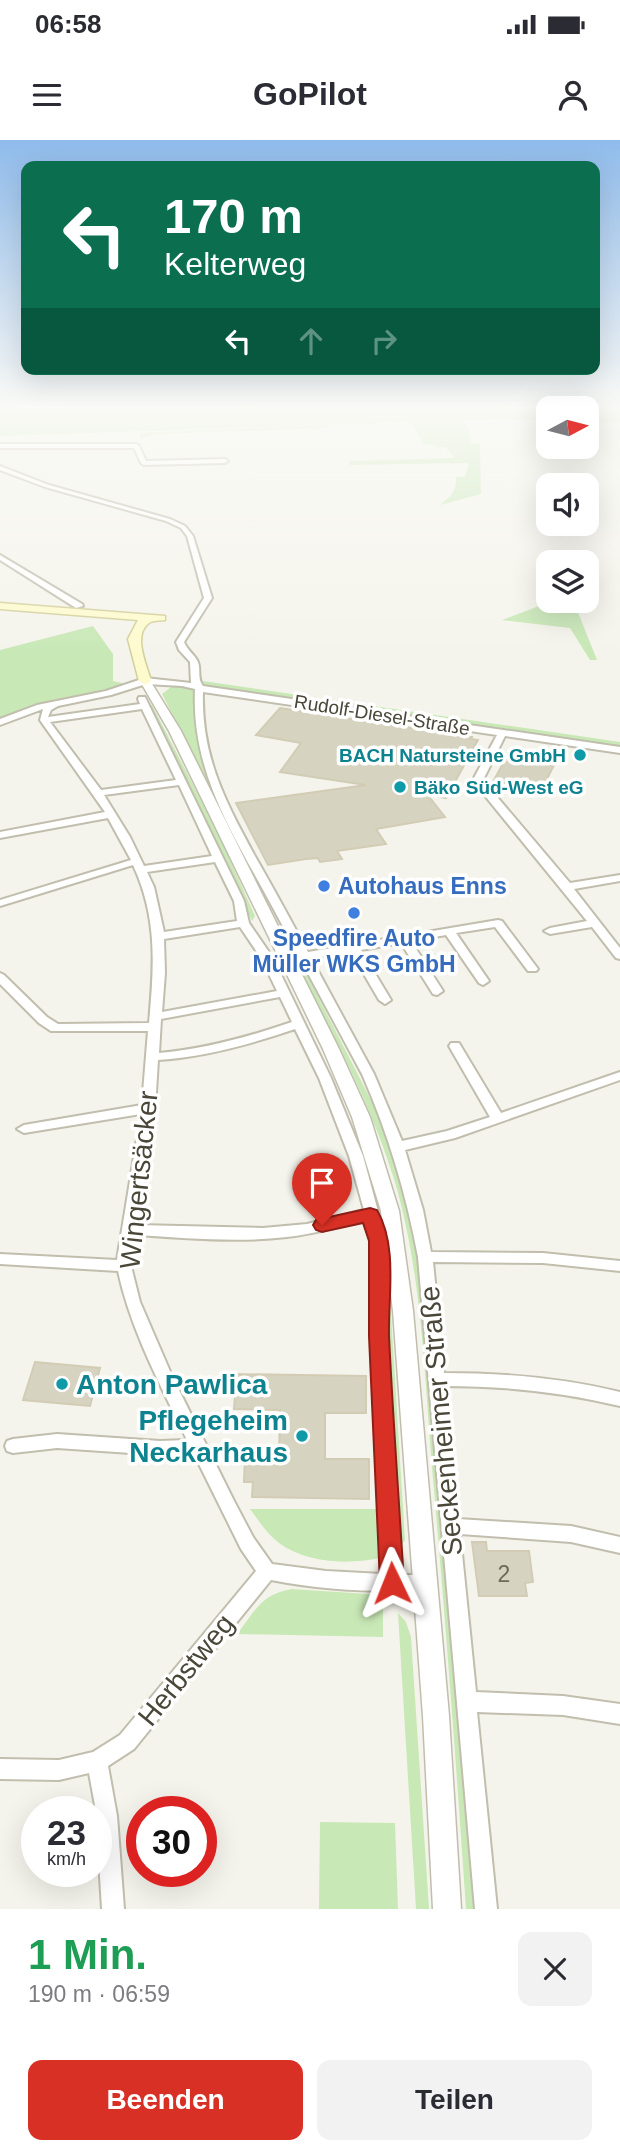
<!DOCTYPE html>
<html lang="de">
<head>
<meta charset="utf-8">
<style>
	:root { --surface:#fff; --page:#f2f2f3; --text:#2b2b33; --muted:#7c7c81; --accent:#d93025 }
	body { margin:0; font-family:Helvetica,sans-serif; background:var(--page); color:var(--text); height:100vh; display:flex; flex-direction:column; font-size:26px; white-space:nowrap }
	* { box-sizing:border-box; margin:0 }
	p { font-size:23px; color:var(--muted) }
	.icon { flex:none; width:38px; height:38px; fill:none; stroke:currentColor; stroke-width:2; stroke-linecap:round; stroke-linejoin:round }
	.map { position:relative; height:1769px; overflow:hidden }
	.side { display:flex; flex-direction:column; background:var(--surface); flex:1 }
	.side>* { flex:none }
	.banner { position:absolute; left:21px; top:21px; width:579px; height:214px; border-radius:14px; box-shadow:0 7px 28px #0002; background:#0b6e4f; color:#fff; overflow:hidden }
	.needle { width:46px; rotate:83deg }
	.buttons { position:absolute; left:536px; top:256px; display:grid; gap:14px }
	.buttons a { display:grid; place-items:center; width:63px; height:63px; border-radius:14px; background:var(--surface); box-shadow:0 7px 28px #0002; font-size:35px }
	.speed { position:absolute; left:21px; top:1656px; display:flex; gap:14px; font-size:35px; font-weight:700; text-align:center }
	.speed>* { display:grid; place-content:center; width:91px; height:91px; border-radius:50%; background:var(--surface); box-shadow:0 7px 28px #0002; line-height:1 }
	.speed small { font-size:18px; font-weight:400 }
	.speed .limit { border:10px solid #d22; background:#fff; color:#111 }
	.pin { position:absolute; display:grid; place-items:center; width:60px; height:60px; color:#fff; margin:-72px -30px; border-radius:50% 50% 50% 0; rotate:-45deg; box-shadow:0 0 7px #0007 }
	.pin .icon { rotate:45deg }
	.me { position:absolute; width:77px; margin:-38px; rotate:358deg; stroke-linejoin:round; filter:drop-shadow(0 0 5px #0008) }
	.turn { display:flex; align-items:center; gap:24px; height:147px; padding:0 28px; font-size:32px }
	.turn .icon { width:91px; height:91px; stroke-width:2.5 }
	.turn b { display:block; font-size:49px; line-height:60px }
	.lanes { display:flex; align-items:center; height:66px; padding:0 28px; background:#0003; justify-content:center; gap:35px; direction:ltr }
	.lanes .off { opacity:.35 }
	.round { display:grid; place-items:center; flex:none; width:74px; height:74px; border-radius:14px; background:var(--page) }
	.head { display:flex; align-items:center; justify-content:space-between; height:119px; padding:0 28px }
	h1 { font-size:42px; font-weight:700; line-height:52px; color:#1e9e55 }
	.action { display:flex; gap:14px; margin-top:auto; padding:14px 28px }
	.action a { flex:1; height:80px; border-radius:14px; background:var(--accent); color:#fff; font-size:28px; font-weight:700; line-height:80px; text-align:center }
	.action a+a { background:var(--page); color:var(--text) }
	.status { display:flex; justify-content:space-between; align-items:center; height:49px; padding:0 35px; background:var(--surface); direction:ltr }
	.status svg { height:19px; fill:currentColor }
	header { display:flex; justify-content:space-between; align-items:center; height:91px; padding:0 28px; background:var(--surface); font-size:32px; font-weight:700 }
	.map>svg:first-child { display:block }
	.green { fill:#c8e8b6 }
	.building { fill:#d7d3c1; stroke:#d2ccb5; stroke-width:2 }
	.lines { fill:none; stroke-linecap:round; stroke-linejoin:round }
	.minor-casing { stroke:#c1beae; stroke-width:4 }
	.tertiary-casing { stroke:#c1beae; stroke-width:3 }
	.secondary-casing { stroke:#d4d09d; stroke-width:3 }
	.minor { fill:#fff; fill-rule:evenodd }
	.tertiary { fill:#fff; fill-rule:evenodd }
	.secondary { fill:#fdfbce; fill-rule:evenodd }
	.route { fill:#d93025; stroke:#8d1f18; stroke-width:2 }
	.culture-dot { fill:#0f9aa8; stroke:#fff; stroke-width:2.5 }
	.shop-dot { fill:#3f7fe0; stroke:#fff; stroke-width:2.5 }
	.labels { text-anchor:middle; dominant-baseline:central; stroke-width:7; stroke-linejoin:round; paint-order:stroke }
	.far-street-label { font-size:19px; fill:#4a4739; stroke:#fff }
	.far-culture-label { font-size:19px; font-weight:bold; fill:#0d838f; stroke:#fff; text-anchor:end }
	.shop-label { font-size:23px; font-weight:bold; fill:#366cbe; stroke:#fff; text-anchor:start }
	.near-number-label { font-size:23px; fill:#6d6a5b }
	.near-street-label { font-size:28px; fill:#4a4739; stroke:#fff }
	.near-culture-label { font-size:28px; font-weight:bold; fill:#0d838f; stroke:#fff; text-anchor:start }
</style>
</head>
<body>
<div class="status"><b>06:58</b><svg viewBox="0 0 49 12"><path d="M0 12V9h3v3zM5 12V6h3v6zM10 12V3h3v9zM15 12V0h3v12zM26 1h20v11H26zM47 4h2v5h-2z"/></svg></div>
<header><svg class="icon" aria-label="menu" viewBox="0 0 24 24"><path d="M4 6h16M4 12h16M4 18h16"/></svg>GoPilot<svg class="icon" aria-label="person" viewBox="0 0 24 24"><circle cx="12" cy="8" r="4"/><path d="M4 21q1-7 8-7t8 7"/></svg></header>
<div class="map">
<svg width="620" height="1769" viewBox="0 0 620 1769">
	<rect width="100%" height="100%" fill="#f5f4ec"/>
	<g class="green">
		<path d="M0 265H620V283L586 281V268H548V280L463 279 469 290 471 303 480 304 481 354 440 365C451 356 457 352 456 337H465L469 323 350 325 349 321 455 318 446 308 424 304 411 281 328 285V288L155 294 140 299 139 293H143L327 285 0 296Z"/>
		<polygon points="555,460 573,460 597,520 590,520 570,488 502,480"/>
		<polygon points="93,486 113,514 113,541 127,544 112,551 39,565 0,580 0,510"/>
		<polygon points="203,541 620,602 620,608 204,545"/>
		<path d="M171 547H194C190 627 236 693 273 760L263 755 162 554Z"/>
		<polygon points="152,565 218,693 255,776 252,781 147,566"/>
		<path d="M286 800 290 802 373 964 394 1015 420 1121 477 1769H466C456 1621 445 1474 432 1327 424 1231 422 1132 394 1039 370 961 331 891 293 819Z"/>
		<polygon points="389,1143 405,1400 396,1413 383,1146"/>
		<path d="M250 1369H384V1417C350 1425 308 1424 279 1403 267 1394 259 1381 250 1369Z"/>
		<path d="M292 1449 383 1455V1497L237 1494C255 1471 261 1454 292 1449Z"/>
		<polygon points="398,1473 406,1482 411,1497 429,1769 416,1769"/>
		<polygon points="320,1682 395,1683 398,1769 319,1769"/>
	</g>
	<g class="building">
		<polygon points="280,568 472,597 471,599 478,600 446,658 427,654 445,677 376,689 386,704 337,711 342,719 320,722 318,718 306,719 268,725 236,663 366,645 280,632 301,603 256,595"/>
		<polygon points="527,615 557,619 540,653 509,648 511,645 494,640 505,620 525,618"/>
		<polygon points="35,1222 100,1228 90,1266 23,1260"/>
		<polygon points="229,1234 366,1236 366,1273 325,1273 325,1319 369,1319 369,1359 252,1357 253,1342 244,1342 245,1318 279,1318 280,1270 234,1269 235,1255 228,1255"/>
		<polygon points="472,1402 486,1402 487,1411 529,1411 533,1442 525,1443 527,1456 479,1456"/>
	</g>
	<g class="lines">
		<defs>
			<g id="minor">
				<polygon points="0,304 136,304 139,306 146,321 225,319 228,321 225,323 144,325 141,323 134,308 0,308"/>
				<path d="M0 326 49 345 170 379 185 386 193 396 212 458 184 502C187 510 195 515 198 522 201 531 197 538 203 546L620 607V613L505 596 484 638 487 645 570 743 620 735V741L574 749 620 808V819L616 818 592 787 550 794 544 791 550 788 587 781 477 646 474 638 497 595 203 552C201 617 226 663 256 718 274 749 291 781 308 812L498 780 502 781 538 829 536 831H528L495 787 456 793 489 841 483 845 479 843 446 795 411 801 443 851 437 855 433 854 401 803 361 810 391 860 385 864 379 860 351 812 311 818 374 934 402 1001 447 991 490 977 449 906 451 903H459L501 973 620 932V940L455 998 405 1010 423 1070 431 1112 543 1113 620 1121V1131L543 1123 433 1122 444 1233C504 1233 562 1238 620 1252V1266C562 1252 504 1246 445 1246L458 1379 571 1386 620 1397V1413L571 1402 460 1394 476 1552 563 1556 620 1564V1584L563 1575 477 1572 497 1769H475L418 1117C406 1053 388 993 362 934 332 879 303 823 273 768 235 697 191 634 195 549L182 546 146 544 111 555 58 566 51 570 48 577 140 564 138 559 139 557H145L244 761 249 783 273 818 331 938 363 1016 386 1101 388 1213 401 1435H425L432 1437 434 1443 432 1449C420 1453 405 1451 393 1451 352 1451 311 1448 271 1440L134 1609 108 1626 117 1676 124 1769H102L96 1671 89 1633 59 1640 0 1639V1619L59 1620 93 1612 120 1595 256 1431 241 1409 194 1314 160 1315 57 1308 13 1313 7 1311 5 1306 7 1301 13 1299 57 1294 160 1301 187 1300C161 1246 131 1191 118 1131L0 1124V1114L117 1120 141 974 24 993 17 989 24 985 142 965 148 891H51L39 883 0 844V833L4 835 47 877 58 884 149 883C154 827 158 778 133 725L0 766V760L131 720 108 678 0 698V692L105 672 40 580 43 569 0 585V579L37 565 106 551 145 538 191 543 190 522 179 510 176 502 204 458 187 396 181 388 166 381 45 347 0 330ZM142 569 176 640 101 650 50 582ZM179 645 212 716 144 726 130 697 104 655ZM215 722 234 761 237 781 164 792 154 747 147 732ZM240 787 261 818 277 851 162 872 165 833 164 799ZM280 857 292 882C248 897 205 909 159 913L161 879ZM295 889 319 938 349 1016 364 1070 307 1084 263 1088 137 1085 155 968 158 920C205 917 251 904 295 889ZM366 1080 372 1101V1213L382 1434 326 1431 272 1424 253 1397 233 1359 172 1236 140 1162 131 1126 136 1095C186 1098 237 1103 287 1097 314 1094 340 1086 366 1080Z"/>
				<polygon points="0,415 82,464 83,466 76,468 0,420"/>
			</g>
			<polygon id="tertiary" points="141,539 149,539 181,591 339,909 370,977 399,1071 413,1171 449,1576 461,1769 433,1769 423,1576 393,1171 381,1071 352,977 323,909 169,591 140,541"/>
			<path id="secondary" d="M0 463 165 476V480C160 481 153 480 149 483 132 495 147 525 151 541L145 545 139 541 128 499 138 480 0 469Z"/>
		</defs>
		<use href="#minor" class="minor-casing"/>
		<use href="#tertiary" class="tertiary-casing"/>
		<use href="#secondary" class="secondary-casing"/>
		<use href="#minor" class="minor"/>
		<use href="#tertiary" class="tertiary"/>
		<use href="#secondary" class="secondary"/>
	</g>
	<linearGradient id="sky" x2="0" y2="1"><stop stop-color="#8fbbeb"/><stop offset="0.52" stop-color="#fafaf6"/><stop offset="1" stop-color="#fafaf6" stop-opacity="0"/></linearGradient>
	<rect width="620" height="513" fill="url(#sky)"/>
	<path class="route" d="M370 1068 377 1070C398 1106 388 1157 389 1196 393 1279 399 1361 404 1443L401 1451 392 1454 384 1451 380 1443 369 1196V1101L363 1083 322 1092 316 1090 313 1085 316 1080Z"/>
	<g class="culture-dot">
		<circle cx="580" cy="615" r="7"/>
		<circle cx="400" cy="647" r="7"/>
		<circle cx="62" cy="1244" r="7"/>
		<circle cx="302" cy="1296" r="7"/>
	</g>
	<g class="shop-dot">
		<circle cx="324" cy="746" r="7"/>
		<circle cx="354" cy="773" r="7"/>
	</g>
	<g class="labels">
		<g class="far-street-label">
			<text transform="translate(382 575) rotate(9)">Rudolf-Diesel-Straße</text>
		</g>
		<g class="far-culture-label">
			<text x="566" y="615">BACH Natursteine GmbH</text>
			<text x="414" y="647" text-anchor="start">Bäko Süd-West eG</text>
		</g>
		<g class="shop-label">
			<text x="338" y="746">Autohaus Enns</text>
			<text x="354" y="798" text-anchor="middle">Speedfire Auto<tspan x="354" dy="26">Müller WKS GmbH</tspan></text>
		</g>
		<g class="near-number-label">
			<text x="504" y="1434">2</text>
		</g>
		<g class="near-street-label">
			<text transform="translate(139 1040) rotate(-84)">Wingertsäcker</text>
			<text transform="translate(441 1281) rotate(-95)">Seckenheimer Straße</text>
			<text transform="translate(186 1530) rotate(-51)">Herbstweg</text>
		</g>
		<g class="near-culture-label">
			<text x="76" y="1244">Anton Pawlica</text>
			<text x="288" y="1280" text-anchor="end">Pflegeheim<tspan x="288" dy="32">Neckarhaus</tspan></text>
		</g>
	</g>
</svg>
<div class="buttons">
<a><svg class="needle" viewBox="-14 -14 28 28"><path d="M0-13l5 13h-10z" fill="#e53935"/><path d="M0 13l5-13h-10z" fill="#7c7c81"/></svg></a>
<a><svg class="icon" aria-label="sound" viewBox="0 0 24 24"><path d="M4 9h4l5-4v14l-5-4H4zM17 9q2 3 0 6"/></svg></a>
<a><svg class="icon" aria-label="layers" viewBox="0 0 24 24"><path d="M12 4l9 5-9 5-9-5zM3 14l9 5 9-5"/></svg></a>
</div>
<div class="speed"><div>23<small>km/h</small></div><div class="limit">30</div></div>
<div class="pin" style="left:322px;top:1085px;background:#d93025"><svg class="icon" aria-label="arrive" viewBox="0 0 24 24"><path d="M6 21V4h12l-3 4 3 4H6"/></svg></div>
<svg class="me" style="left:392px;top:1443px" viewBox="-20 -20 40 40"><path d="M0-17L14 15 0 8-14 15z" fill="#d93025" stroke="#fff" stroke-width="4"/></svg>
<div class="banner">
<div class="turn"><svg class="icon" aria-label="left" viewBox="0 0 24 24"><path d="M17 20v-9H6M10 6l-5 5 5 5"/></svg><div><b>170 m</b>Kelterweg</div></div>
<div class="lanes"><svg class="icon" aria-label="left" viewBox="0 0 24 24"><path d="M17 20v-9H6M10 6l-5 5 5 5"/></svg><svg class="icon off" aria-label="ahead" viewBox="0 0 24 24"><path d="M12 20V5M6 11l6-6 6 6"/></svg><svg class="icon off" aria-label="right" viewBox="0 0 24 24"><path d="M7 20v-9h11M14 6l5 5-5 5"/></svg></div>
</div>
</div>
<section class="side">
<div class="head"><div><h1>1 Min.</h1><p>190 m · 06:59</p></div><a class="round"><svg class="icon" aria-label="close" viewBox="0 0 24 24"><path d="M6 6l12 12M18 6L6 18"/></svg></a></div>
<div class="action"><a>Beenden</a><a>Teilen</a></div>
</section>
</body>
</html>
